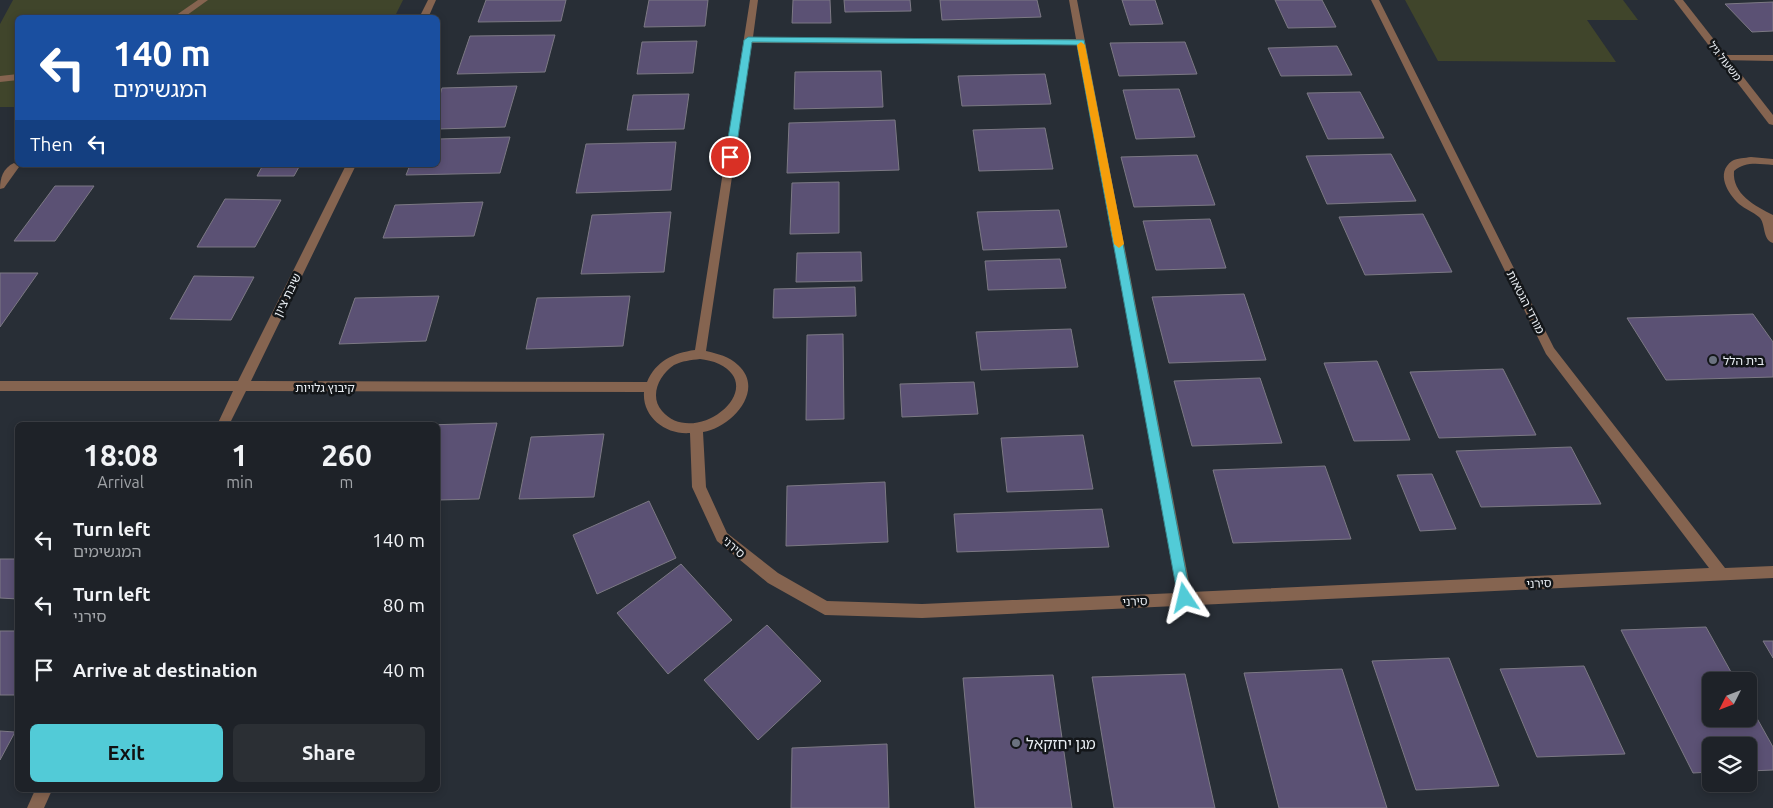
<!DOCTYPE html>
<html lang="en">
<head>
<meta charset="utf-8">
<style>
	:root { --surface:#1e2228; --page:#2b2f34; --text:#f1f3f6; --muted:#a1a4a8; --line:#3c3f45; --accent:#52cbd7 }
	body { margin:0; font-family:Ubuntu,"Noto Sans Hebrew",sans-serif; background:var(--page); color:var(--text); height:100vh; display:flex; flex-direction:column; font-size:19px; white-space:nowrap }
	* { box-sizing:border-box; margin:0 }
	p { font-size:16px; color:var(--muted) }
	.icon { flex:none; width:28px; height:28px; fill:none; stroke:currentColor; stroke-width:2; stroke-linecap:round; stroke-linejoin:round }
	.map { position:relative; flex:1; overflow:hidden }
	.sheet { position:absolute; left:15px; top:422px; width:425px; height:370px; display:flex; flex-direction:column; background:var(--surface); border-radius:8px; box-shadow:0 2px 8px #0003,0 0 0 1px var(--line) }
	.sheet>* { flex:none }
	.top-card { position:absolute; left:15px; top:15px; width:425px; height:152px; border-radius:8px; box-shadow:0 2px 8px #0003,0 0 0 1px var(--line); background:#1a4fa0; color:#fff; overflow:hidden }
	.needle { width:32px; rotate:228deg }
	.controls { position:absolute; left:1702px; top:672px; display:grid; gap:10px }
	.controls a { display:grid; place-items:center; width:55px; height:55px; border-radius:8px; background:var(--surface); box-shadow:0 2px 8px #0003,0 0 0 1px var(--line); font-size:25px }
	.pin { position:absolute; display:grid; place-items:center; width:42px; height:42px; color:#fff; margin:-21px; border:2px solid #fff; border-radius:50%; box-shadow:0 1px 5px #0007 }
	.me { position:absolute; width:55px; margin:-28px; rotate:350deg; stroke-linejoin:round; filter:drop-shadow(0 0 4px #0008) }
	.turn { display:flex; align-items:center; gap:18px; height:105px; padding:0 15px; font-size:22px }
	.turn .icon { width:65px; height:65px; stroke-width:2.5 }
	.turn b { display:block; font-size:35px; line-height:42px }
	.then { display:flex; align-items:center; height:48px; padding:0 15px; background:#0003; gap:10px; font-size:19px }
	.eta { display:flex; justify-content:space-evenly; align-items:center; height:85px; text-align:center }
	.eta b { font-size:30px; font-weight:600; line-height:35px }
	.primary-button { display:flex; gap:10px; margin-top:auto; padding:10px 15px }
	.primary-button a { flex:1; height:58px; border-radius:8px; background:var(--accent); color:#111; font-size:20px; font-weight:600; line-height:58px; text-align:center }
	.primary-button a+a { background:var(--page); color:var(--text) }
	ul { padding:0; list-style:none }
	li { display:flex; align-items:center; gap:15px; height:65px; padding:0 15px }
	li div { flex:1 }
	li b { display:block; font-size:19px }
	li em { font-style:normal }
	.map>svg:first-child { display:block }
	.green { fill:#40452b }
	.building { fill:#5b5174; stroke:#7c7984 }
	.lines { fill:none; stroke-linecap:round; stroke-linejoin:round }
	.service { fill:#856450; fill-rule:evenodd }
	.minor { fill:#856450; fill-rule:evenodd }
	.route { fill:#52cbd7; stroke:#35848c }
	.slow { fill:#f59e0b }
	.worship-dot { fill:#6b7280; stroke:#131619; stroke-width:2 }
	.labels { text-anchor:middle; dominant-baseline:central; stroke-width:5; stroke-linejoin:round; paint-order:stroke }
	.far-street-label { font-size:11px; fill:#eaeff4; stroke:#131619 }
	.street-label { font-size:12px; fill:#eaeff4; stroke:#131619 }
	.poi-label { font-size:12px; fill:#eaeff4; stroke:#131619; text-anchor:start }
	.near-poi-label { font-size:15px; fill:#eaeff4; stroke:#131619; text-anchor:start }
</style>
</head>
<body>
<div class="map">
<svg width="1773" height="808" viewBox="0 0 1773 808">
	<rect width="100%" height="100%" fill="#282e36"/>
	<g class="green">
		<polygon points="13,0 403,0 394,18 18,18 17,107 0,107 0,24"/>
		<polygon points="1405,0 1623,0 1638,20 1587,20 1616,62 1438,61"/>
	</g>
	<g class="building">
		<polygon points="486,0 566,0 561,21 478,22"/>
		<polygon points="649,0 708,0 705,26 644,27"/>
		<polygon points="793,0 830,0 831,23 792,23"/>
		<polygon points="844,0 910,0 911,11 845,12"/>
		<polygon points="940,0 1037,0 1041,17 942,20"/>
		<polygon points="1122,0 1155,0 1163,24 1130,25"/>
		<polygon points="1275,0 1322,0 1336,27 1288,28"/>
		<polygon points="1773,2 1773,31 1752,32 1725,4"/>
		<polygon points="555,35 545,72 457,74 470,36"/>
		<polygon points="697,41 693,73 637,74 642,42"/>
		<polygon points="1185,42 1197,74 1119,76 1110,43"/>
		<polygon points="1337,46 1352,75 1281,76 1268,48"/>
		<polygon points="881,71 883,107 794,109 795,72"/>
		<polygon points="1045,74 1051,104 962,106 958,76"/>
		<polygon points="517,86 505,127 438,129 438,102 442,88"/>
		<polygon points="1179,89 1195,137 1136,139 1123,90"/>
		<polygon points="1360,92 1384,138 1328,139 1307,93"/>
		<polygon points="689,94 684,129 627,130 633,95"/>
		<polygon points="895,120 899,170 787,173 789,123"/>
		<polygon points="1045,128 1053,169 979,171 973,130"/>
		<polygon points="510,137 500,173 406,175 410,165 438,165 438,139"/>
		<polygon points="676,142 671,190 576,193 586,144"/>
		<polygon points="1391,154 1416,201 1327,204 1306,156"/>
		<polygon points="1197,155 1215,205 1134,207 1121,157"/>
		<polygon points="263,165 300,165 294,176 257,176"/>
		<polygon points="839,182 839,233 790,234 792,183"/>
		<polygon points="55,186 94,186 55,241 14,241"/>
		<polygon points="225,199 281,200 255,247 197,247"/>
		<polygon points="483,202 474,236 383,238 395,205"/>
		<polygon points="1059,210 1067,247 983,250 977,212"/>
		<polygon points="671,212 664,272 581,274 592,215"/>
		<polygon points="1423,214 1452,272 1365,275 1339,217"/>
		<polygon points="1210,219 1226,268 1156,270 1143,221"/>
		<polygon points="861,252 862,281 796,282 797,253"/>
		<polygon points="1060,259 1066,288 988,290 985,261"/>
		<polygon points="0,273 38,273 0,327"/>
		<polygon points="194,276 254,277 231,320 170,319"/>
		<polygon points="855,287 856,316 773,318 774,289"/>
		<polygon points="1244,294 1266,360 1169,363 1152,297"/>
		<polygon points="439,296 426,341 339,344 355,298"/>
		<polygon points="630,296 623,346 526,349 537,298"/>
		<polygon points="1753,314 1773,342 1773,377 1666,380 1627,318"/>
		<polygon points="1071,329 1078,367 981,370 976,332"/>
		<polygon points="843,334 844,419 806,420 807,335"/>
		<polygon points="1377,361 1410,440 1354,441 1324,363"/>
		<polygon points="1503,369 1536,435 1439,438 1410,372"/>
		<polygon points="1260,378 1282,443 1192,446 1174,381"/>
		<polygon points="974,382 978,414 902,417 900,384"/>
		<polygon points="497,423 479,499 438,500 438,425 426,425"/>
		<polygon points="604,434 594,497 519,499 531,437"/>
		<polygon points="1083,435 1093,489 1007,492 1001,438"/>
		<polygon points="1571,447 1601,504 1481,507 1456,451"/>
		<polygon points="1325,466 1351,539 1233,543 1213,470"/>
		<polygon points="1432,474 1456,529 1420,531 1397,475"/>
		<polygon points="885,482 888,542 786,546 787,486"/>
		<polygon points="649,501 676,558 597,594 573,535"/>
		<polygon points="1102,509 1109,547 957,552 954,514"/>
		<polygon points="0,559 18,559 18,599 0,598"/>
		<polygon points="681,564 732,620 668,674 617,613"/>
		<polygon points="767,625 821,681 758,740 704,680"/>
		<polygon points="1706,627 1736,681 1711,681 1711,719 1749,719 1749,704 1773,747 1773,770 1749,771 1749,746 1711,746 1711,772 1693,773 1621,630"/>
		<rect x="0" y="631" width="18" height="64"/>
		<polygon points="1763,641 1773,641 1773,658"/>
		<polygon points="1449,658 1499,786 1416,790 1372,661"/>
		<polygon points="1584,666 1625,754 1537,757 1500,669"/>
		<polygon points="1342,669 1387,808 1279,808 1244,673"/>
		<polygon points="1185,674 1215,808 1114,808 1092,677"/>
		<polygon points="1053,675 1072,808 975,808 963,678"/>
		<polygon points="0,731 15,732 0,760"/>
		<polygon points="887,744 889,808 791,808 792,748"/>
	</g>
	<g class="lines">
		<g class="service">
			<polygon points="198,0 208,0 183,18 172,18"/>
			<polygon points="1723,55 1773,55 1773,61 1720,60 1718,58"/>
			<polygon points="18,74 18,80 0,82 0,76"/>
		</g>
		<g class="minor">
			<polygon points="428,0 436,0 428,18 419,18"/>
			<path d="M750 0H758L753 37 1076 39 1069 0H1077L1191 592 1709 568 1546 354 1371 0H1379L1554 348 1725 568 1773 566V578L922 618 825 615 768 583 717 541 692 487 690 433C666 435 642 417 644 392L246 391 229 425H217L233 391H0V381H238L346 165H356L251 381 647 382C656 361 673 353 695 350ZM752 43 1077 45 1177 593 922 604 827 601 778 573 727 533 706 487 703 432C731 428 766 390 738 365 729 356 718 354 706 351ZM700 359C706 360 713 361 719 364 770 389 694 449 662 411 649 396 659 375 674 365 682 361 691 360 700 359Z"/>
			<polygon points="1674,0 1683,0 1773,115 1773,125 1769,124"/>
			<path d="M1751 157 1773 159V165C1759 164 1745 161 1734 171 1732 194 1755 206 1773 215V243C1762 240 1766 223 1759 217 1753 212 1745 209 1739 204 1728 194 1715 173 1732 161 1737 158 1745 158 1751 157Z"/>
			<path d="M14 163 19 167 4 188 0 189C0 178 3 168 14 163Z"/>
			<polygon points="35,790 52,790 44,808 27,808"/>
		</g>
	</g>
	<polygon class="route" points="748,37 1084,40 1191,598 1189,603 1185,604 1180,603 1178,598 1077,45 752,42 735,157 730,161 725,157 744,40"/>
	<polygon class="slow" points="1081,42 1085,45 1124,244 1119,248 1114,244 1077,45"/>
	<g class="worship-dot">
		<circle cx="1713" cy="360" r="5"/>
		<circle cx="1016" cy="743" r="5"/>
	</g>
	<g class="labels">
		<g class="far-street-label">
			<text transform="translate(1725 61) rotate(52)">משעול גיל</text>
		</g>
		<g class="street-label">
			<text transform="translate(287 295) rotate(-64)">שיבת ציון</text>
			<text transform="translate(1526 302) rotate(63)">מורדי הגטאות</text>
			<text x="325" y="387">קיבוץ גלויות</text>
			<text transform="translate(734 547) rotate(41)">סירני</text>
			<text transform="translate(1539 583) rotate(-3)">סירני</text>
			<text transform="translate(1135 601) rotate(-3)">סירני</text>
		</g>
		<g class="poi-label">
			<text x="1723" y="360">בית הלל</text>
		</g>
		<g class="near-poi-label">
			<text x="1026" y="743">מגן יחזקאל</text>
		</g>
	</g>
</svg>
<div class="controls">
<a><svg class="needle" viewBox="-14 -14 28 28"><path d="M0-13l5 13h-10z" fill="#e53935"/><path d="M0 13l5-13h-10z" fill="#a1a4a8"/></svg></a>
<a><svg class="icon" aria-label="layers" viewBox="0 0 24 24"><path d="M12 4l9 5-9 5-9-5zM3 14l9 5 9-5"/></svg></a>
</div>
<div class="pin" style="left:730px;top:157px;background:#d93025"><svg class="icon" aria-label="arrive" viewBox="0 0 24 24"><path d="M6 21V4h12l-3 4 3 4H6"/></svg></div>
<svg class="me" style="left:1185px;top:598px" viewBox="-20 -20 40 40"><path d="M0-17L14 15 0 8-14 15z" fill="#52cbd7" stroke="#fff" stroke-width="4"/></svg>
<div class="top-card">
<div class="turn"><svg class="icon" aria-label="left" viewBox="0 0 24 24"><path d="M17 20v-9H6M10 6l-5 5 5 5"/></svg><div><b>140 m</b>המגשימים</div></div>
<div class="then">Then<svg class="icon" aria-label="left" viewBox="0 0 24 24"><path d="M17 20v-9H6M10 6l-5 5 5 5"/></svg></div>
</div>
<section class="sheet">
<div class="eta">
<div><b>18:08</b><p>Arrival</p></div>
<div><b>1</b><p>min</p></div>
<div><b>260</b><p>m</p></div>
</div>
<ul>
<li><svg class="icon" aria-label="left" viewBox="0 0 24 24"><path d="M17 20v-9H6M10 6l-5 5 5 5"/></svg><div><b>Turn left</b><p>המגשימים</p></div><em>140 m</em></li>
<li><svg class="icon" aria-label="left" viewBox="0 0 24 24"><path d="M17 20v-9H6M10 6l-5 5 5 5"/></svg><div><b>Turn left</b><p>סירני</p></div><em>80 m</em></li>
<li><svg class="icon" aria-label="arrive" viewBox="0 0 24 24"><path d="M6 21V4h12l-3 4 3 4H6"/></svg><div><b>Arrive at destination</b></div><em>40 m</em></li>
</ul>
<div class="primary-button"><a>Exit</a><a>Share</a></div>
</section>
</div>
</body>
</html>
